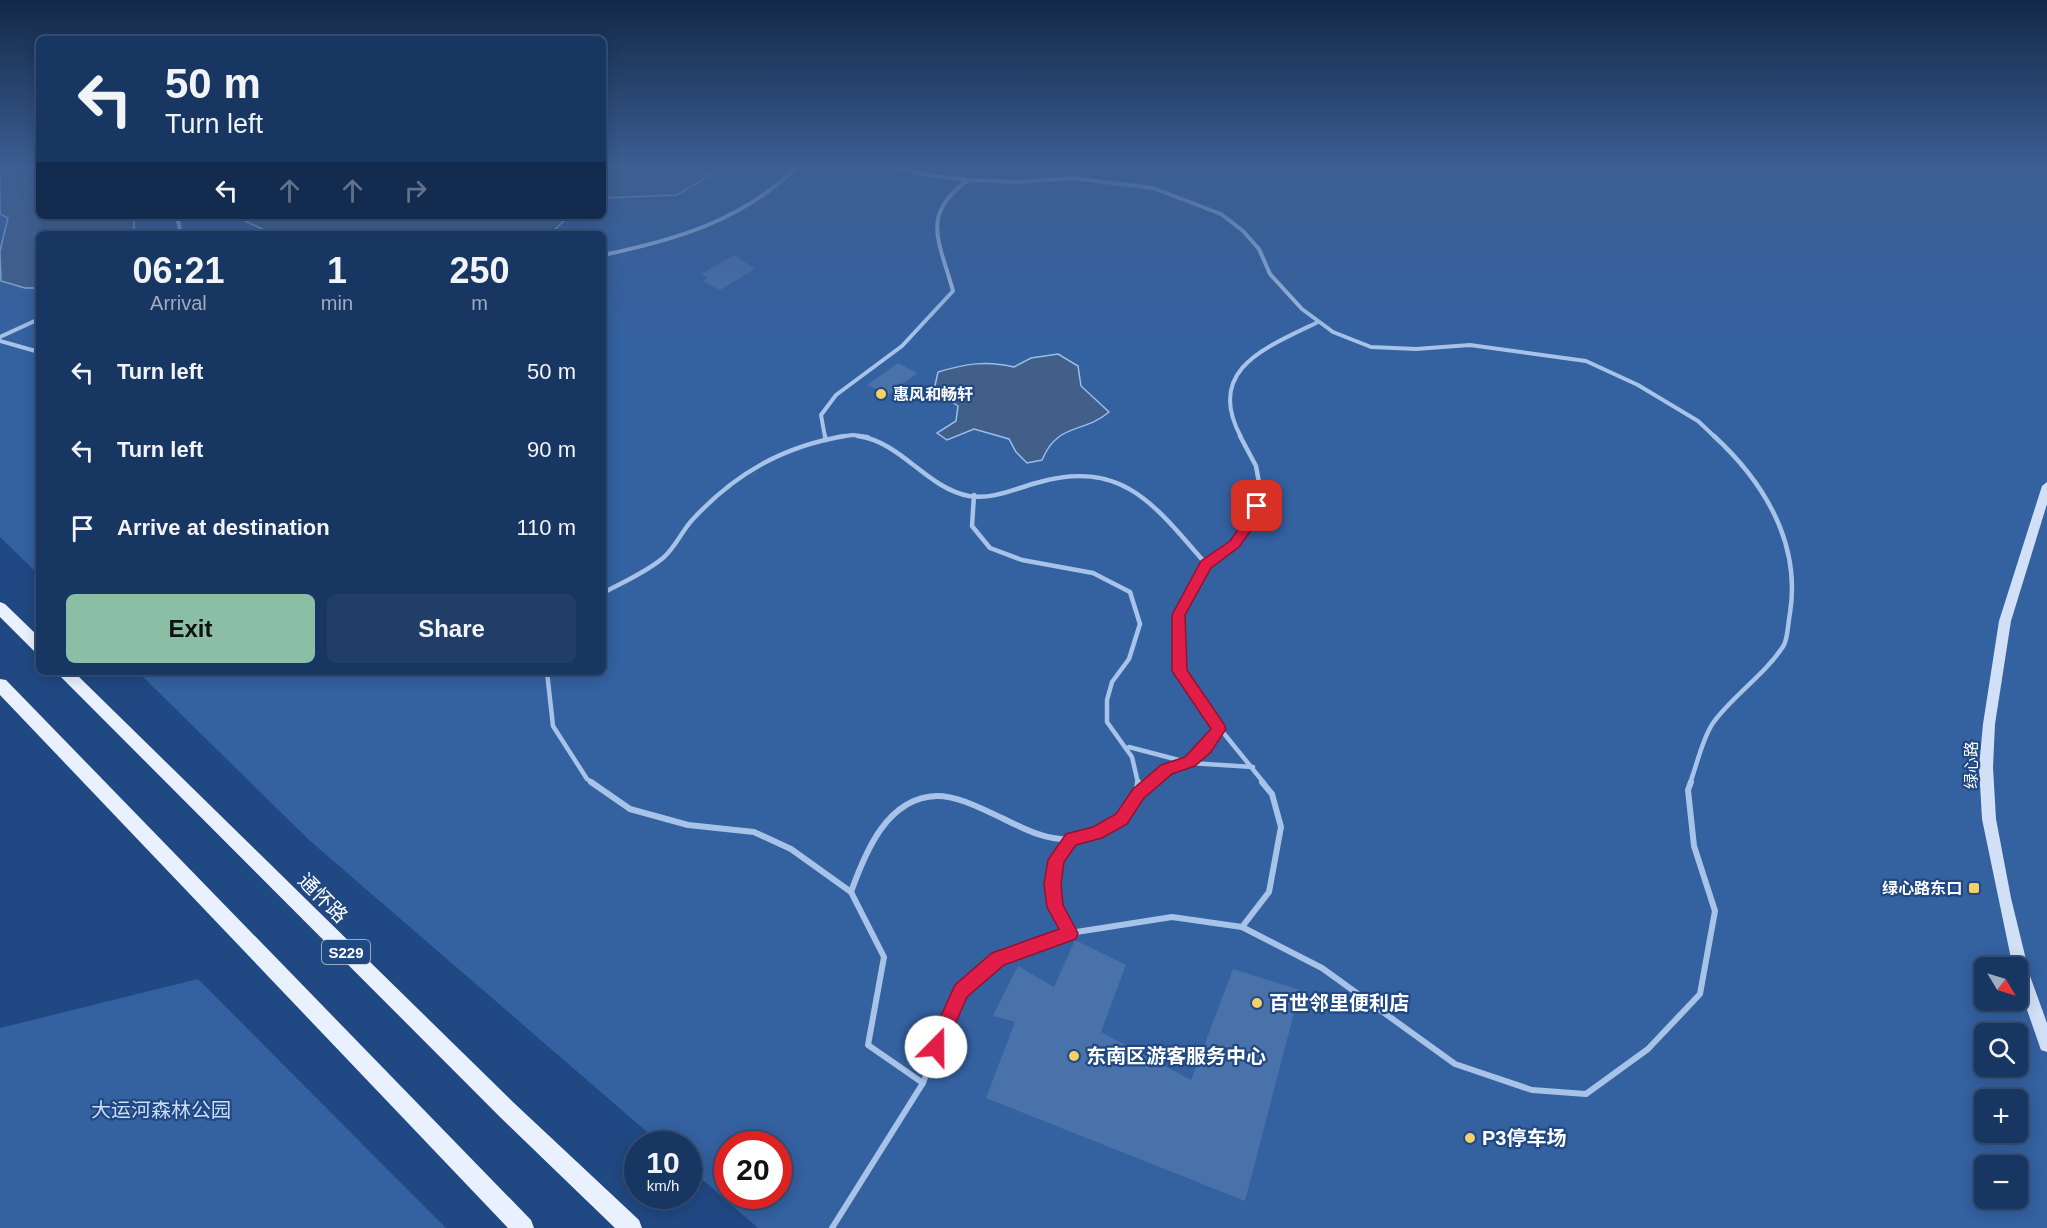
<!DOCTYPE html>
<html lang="en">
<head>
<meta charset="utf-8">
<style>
	:root { --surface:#183662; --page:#213e68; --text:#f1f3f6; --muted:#9fabbe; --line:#365077; --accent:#8abfa5 }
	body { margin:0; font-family:Arial,"Noto Sans SC",sans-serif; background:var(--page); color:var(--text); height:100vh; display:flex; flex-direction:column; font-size:22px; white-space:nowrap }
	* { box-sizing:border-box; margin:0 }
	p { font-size:20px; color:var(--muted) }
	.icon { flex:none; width:33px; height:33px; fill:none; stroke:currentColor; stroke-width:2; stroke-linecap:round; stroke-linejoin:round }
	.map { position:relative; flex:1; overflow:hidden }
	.drawer { position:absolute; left:36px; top:231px; width:570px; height:444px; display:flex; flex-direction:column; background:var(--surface); border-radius:9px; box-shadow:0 3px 15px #0003,0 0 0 2px var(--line) }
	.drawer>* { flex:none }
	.hud { position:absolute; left:36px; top:36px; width:570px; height:183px; border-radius:9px; box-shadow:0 3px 15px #0003,0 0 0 2px var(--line); background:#183662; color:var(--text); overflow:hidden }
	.needle { width:39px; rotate:128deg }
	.tools { position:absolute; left:1974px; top:957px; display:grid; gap:12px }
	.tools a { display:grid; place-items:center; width:54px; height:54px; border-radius:9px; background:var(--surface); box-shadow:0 3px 15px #0003,0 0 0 2px var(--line); font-size:30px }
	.speed { position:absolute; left:624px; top:1131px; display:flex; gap:12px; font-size:30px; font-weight:700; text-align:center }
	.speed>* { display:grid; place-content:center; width:78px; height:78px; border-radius:50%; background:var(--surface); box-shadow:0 3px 15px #0003,0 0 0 2px var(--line); line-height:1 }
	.speed small { font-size:15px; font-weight:400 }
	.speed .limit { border:9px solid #d22; background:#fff; color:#111 }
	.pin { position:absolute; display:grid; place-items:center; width:51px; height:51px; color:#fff; margin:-26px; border-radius:12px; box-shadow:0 3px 9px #0006 }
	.me { position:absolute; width:66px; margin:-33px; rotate:22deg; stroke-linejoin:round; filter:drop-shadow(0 0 4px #0008) }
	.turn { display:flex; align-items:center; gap:21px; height:126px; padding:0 30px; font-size:27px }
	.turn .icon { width:78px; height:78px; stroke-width:2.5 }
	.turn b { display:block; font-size:42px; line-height:51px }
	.lanes { display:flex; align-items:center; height:57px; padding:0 30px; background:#0003; justify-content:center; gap:30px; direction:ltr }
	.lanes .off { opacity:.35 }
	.eta { display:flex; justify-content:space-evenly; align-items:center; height:102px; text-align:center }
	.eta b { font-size:36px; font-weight:800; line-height:42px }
	.action { display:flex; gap:12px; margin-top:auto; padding:12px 30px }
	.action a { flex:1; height:69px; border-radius:9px; background:var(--accent); color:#111; font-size:24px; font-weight:800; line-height:69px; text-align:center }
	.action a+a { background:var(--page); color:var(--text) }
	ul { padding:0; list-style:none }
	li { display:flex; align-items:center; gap:18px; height:78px; padding:0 30px }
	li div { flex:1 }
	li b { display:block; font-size:22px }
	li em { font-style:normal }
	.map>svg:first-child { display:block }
	.green { fill:#3461a0; fill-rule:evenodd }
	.water { fill:#425f89; stroke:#9abdea; stroke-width:1.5 }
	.building { fill:#4972ab }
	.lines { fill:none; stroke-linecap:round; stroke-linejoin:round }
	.service-far2 { stroke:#a7c3e8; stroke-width:4 }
	.service-far1 { stroke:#a7c3e8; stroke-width:4.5 }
	.service { stroke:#a7c3e8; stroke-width:6 }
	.secondary { fill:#d1e0f7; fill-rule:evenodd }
	.primary { fill:#e9f1fe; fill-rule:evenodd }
	.route { fill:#e11d48; stroke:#92132f; stroke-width:1.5 }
	.poi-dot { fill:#f5d067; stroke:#204882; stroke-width:2 }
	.labels { text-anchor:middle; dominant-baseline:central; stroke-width:4.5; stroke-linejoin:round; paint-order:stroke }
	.shield { fill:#204882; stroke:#bcc8da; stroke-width:1.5 }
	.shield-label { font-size:15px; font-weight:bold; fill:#fff }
	.poi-label { font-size:16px; font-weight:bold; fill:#fff; stroke:#204882; text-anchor:start }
	.street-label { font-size:16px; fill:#fff; stroke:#204882 }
	.near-street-label { font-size:20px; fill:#fff; stroke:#204882 }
	.near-poi-label { font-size:20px; font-weight:bold; fill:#fff; stroke:#204882; text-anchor:start }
	.near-park-label { font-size:20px; fill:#cbddf6; stroke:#204882 }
</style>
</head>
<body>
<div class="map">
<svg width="2047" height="1228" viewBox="0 0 2047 1228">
	<rect width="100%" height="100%" fill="#204882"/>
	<g class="green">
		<path d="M0 167H39V216H603V167H2047V1228H758L689 1168 688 1144H661L309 840 138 672H603V234H39V575L0 537ZM1984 968H2018V1000H1984ZM1984 1034H2018V1066H1984ZM1984 1100H2018V1132H1984ZM728 1144H778V1196H728ZM1984 1166H2018V1198H1984Z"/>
		<polygon points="198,979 446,1228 0,1228 0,1028"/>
	</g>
	<g class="water">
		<polygon points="0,167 39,167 39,216 135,216 133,234 39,234 39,288 25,288 1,281 0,251 8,218 0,214"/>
		<polygon points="603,167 724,167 677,195 603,198"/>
		<polygon points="235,216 569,216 550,234 284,234 262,229"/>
		<path d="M1058 354 1078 366 1081 386 1109 412C1083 434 1058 422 1042 460L1027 463 1016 452 1009 439 974 429 947 440 937 433 956 421 958 406 934 390 938 372C965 364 986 360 1014 367L1031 358Z"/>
	</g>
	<g class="building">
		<polygon points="734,255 755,269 720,290 703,281 708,277 701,274"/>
		<polygon points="898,363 917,373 888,395 867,385"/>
		<polygon points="1075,940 1126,965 1101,1032 1191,1080 1233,969 1300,990 1245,1201 986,1098 1015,1022 993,1016 1018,966 1054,987"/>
	</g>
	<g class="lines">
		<g class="service-far2">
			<polyline points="894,167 927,175 968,180 1017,182 1072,178 1153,188 1221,214 1243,231 1259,249 1270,274 1302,309 1333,332 1371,347 1416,349 1470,345 1586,361 1638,385 1698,421 1715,437"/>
			<polyline points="177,216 181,234"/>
			<path d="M603 255C676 240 743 220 797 167"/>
			<polyline points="0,337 39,319"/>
			<polyline points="0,341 39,352"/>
			<path d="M825 437 821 415 836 395 902 346 953 291C940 242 919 215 968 180"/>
			<polyline points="837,437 853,435 868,437"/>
			<path d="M1241 437C1204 369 1267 347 1318 322"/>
		</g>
		<g class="service-far1">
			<polyline points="825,436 826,440"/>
			<path d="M858 436C902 442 926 488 969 496 994 500 1016 488 1040 482 1124 459 1156 507 1206 564"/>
			<polyline points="1240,436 1256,466 1261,494 1253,518 1235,544 1206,564 1178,616 1179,671 1205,710 1264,783"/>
			<polyline points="974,495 972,526 990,548 1022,560 1093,573 1130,592 1140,624 1129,659 1112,682 1107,700 1107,722 1132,757 1138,783"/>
			<path d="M603 593C623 582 645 573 663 558 676 547 682 530 694 518 736 473 784 446 845 436"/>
			<polyline points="547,672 553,726 587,779 593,783"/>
			<polyline points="1129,747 1190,763 1253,767"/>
			<polyline points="1149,783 1167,769 1190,762 1206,747 1219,729"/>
			<path d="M1690 783C1697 765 1702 739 1713 723 1733 695 1765 675 1784 645 1788 637 1788 623 1790 613 1801 543 1764 482 1714 436"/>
		</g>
		<g class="service">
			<polyline points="591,782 630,809 688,825 754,832 791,849 851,892 884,957 868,1045 923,1083 832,1228"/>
			<polyline points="1138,793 1151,782"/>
			<path d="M851 892C865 853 887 797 937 796 959 796 982 809 1002 818 1024 829 1049 842 1075 839 1087 837 1099 831 1109 826 1126 817 1136 801 1138 782"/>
			<polyline points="1242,927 1269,892 1281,827 1272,794 1262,782"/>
			<path d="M1070 933C1050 895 1047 877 1071 840"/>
			<polyline points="923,1083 943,1029 961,991 998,959 1070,933 1172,917 1242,927 1322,968 1455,1064 1532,1090 1586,1094 1648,1049 1700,994 1715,911 1694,846 1688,790 1691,782"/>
		</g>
		<polygon class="secondary" points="2047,482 2047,504 2011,621 1995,724 1993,767 1996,819 2011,898 2030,976 2047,1023 2047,1052 2041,1050 2018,984 2018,968 2013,968 1982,819 1979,767 1983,724 1999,621 2042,486"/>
		<g class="primary">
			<polygon points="0,602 5,604 39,637 39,653 34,651 0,617"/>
			<polygon points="56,672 74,672 514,1103 639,1220 642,1228 615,1228 500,1117"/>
			<polygon points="0,679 6,680 531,1220 534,1228 508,1228 0,695"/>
		</g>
	</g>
	<linearGradient id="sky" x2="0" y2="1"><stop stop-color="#122848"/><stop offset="0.49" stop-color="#3c5e92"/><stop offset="1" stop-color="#3c5e92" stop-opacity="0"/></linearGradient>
	<rect width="2047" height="339" fill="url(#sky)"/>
	<polygon class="route" points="1257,501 1263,506 1258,521 1239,547 1211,568 1185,615 1187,670 1224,724 1226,729 1211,752 1195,766 1172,774 1144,798 1127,824 1102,838 1076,845 1064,862 1061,884 1063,905 1078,933 1076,939 1004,965 967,997 942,1054 936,1056 930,1054 927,1047 955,985 992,953 1059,929 1047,907 1044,884 1048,860 1066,834 1093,827 1116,814 1133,789 1161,765 1185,757 1211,729 1172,671 1172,615 1201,561 1230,541 1247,517 1252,503"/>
	<g class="poi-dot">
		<circle cx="881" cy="394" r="6"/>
		<rect x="1968" y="882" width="12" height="12" rx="3"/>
		<circle cx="1257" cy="1003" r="6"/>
		<circle cx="1074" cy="1056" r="6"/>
		<circle cx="1470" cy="1138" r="6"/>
	</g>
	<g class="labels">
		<rect class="shield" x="322" y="940" width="48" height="24" rx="4.5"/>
		<g class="shield-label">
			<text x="346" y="952">S229</text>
		</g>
		<g class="poi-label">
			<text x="893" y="394">惠风和畅轩</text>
			<text x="1962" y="888" text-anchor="end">绿心路东口</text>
		</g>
		<g class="street-label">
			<text transform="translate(1971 765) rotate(-90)">绿心路</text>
		</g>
		<g class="near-street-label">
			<text transform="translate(323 898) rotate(45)">通怀路</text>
		</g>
		<g class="near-poi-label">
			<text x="1269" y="1003">百世邻里便利店</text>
			<text x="1086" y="1056">东南区游客服务中心</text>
			<text x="1482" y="1138">P3停车场</text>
		</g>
		<g class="near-park-label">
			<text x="161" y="1110">大运河森林公园</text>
		</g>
	</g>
</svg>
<div class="tools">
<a><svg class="needle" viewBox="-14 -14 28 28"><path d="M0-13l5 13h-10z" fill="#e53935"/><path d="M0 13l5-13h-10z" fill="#9fabbe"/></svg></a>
<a><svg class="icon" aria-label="search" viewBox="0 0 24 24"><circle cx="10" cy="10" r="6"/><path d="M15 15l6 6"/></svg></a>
<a>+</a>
<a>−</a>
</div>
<div class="speed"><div>10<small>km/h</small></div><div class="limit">20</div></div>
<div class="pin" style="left:1257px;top:506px;background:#d93025"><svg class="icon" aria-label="arrive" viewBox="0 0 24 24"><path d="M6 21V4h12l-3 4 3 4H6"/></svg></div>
<svg class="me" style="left:936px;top:1047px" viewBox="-20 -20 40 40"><circle r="19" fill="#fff"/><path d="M0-13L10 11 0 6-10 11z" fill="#e11d48"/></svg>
<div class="hud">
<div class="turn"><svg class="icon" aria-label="left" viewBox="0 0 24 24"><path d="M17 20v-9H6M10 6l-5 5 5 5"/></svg><div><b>50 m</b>Turn left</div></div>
<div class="lanes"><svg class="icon" aria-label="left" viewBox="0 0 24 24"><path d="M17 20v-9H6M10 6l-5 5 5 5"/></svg><svg class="icon off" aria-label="ahead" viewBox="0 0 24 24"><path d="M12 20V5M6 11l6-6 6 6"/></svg><svg class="icon off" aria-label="ahead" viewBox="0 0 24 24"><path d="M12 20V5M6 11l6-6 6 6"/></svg><svg class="icon off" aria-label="right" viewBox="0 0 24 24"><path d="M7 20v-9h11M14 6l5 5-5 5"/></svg></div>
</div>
<section class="drawer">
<div class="eta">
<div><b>06:21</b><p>Arrival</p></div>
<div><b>1</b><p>min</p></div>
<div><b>250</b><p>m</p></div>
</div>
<ul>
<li><svg class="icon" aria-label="left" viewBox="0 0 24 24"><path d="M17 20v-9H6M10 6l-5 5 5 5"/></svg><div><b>Turn left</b></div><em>50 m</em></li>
<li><svg class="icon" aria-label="left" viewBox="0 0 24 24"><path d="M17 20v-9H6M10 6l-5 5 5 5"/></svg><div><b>Turn left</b></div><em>90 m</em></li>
<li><svg class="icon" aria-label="arrive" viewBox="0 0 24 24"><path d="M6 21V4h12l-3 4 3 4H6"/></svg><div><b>Arrive at destination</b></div><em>110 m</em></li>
</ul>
<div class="action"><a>Exit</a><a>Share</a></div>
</section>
</div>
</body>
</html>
